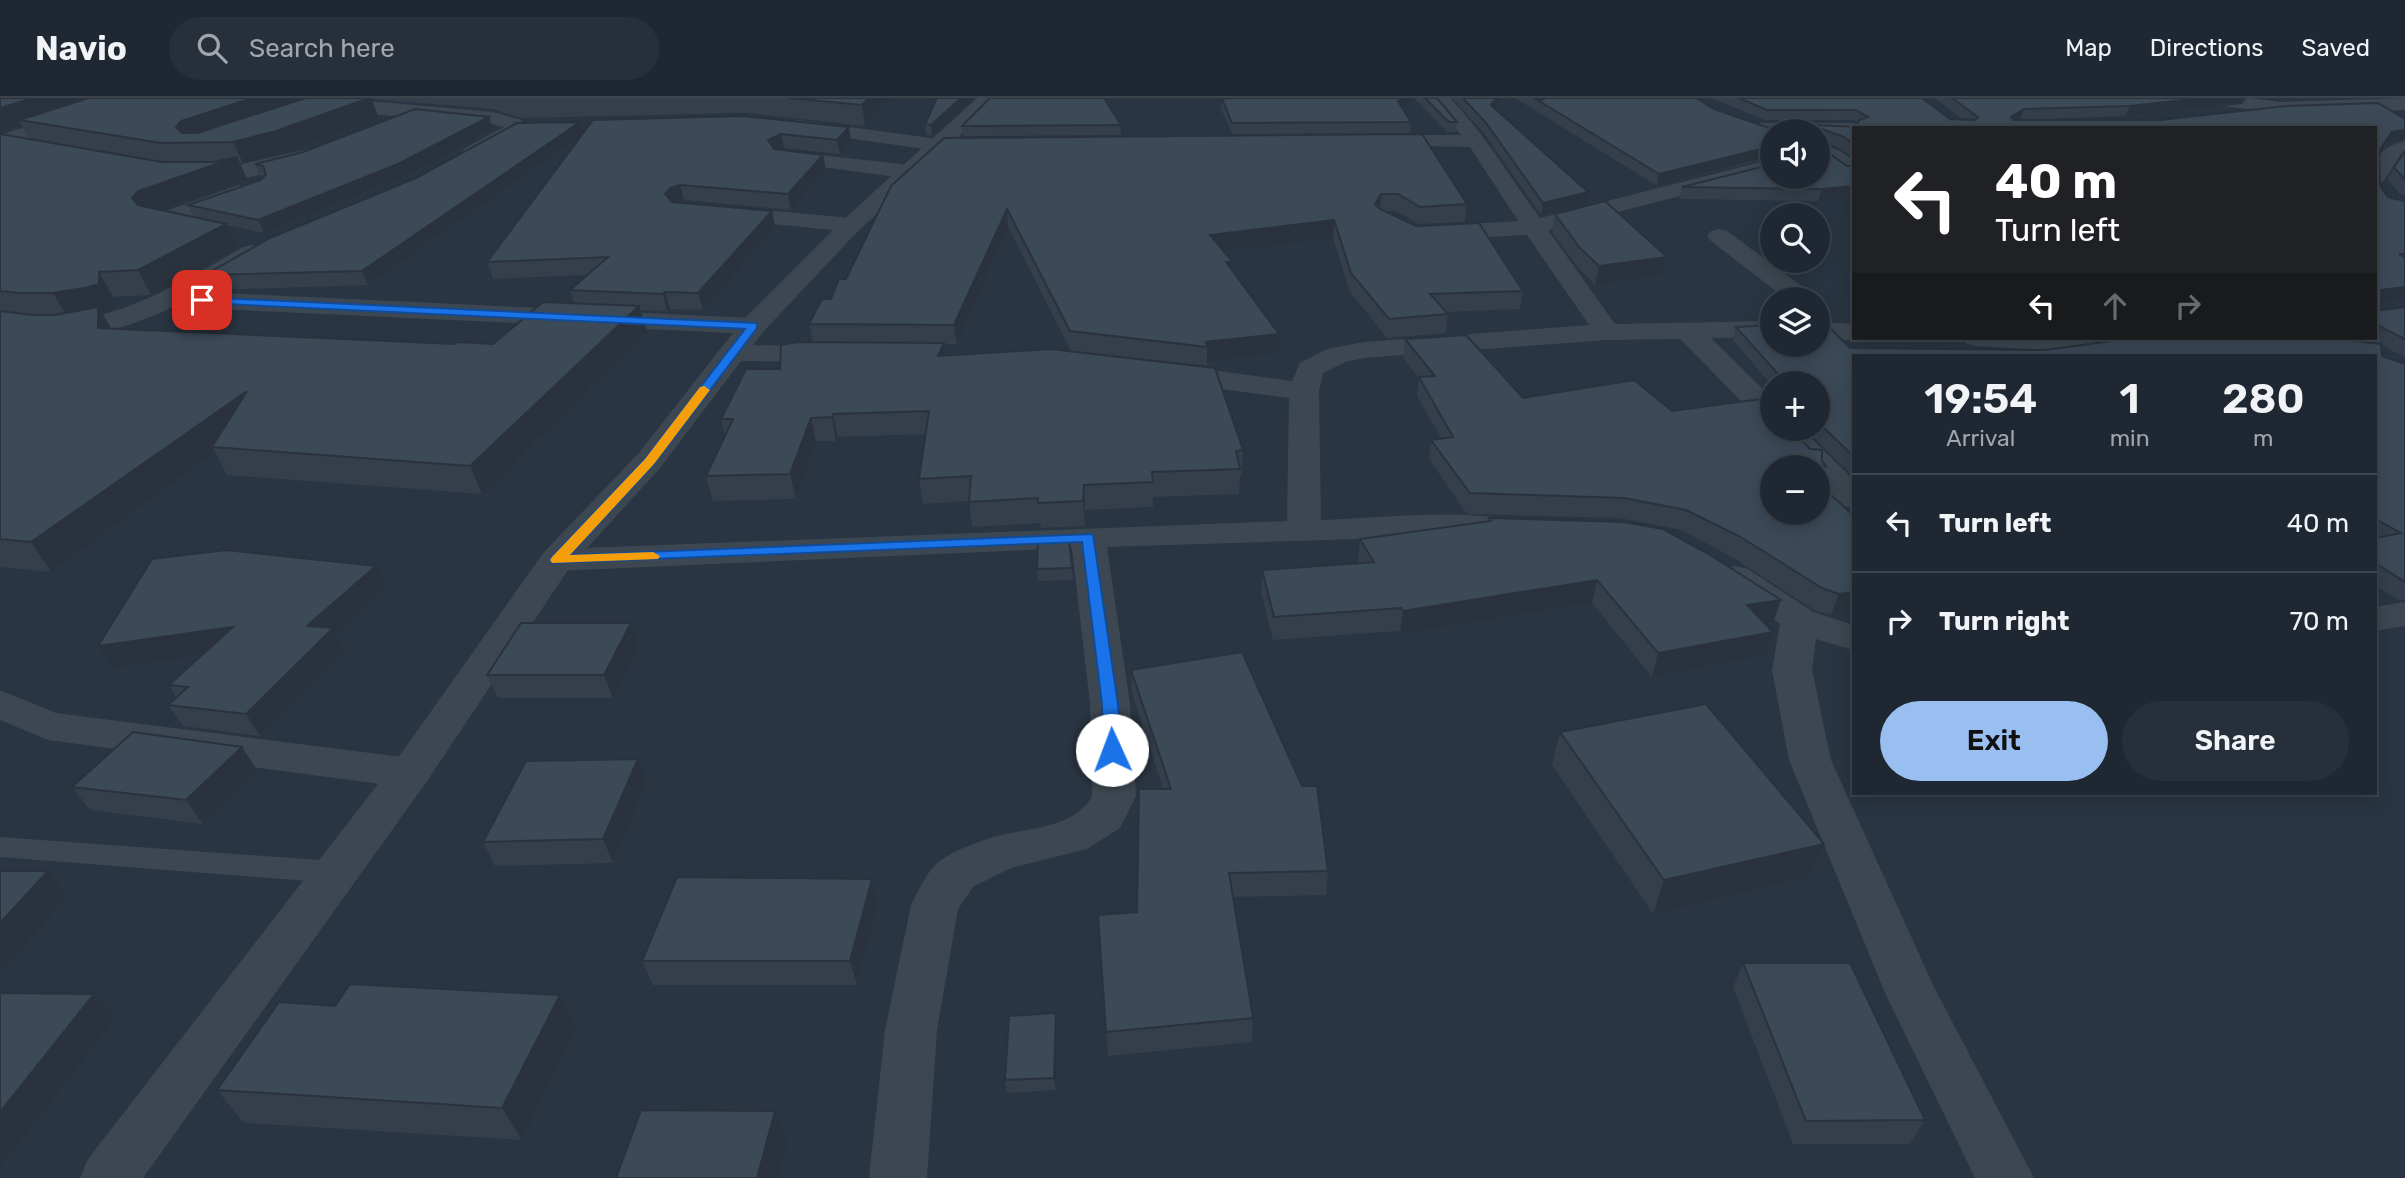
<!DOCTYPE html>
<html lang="en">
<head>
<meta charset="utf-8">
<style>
	:root { --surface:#1f2832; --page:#27303a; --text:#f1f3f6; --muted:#a1a6ac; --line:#3c444d; --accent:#99bff1 }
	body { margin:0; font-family:Rubik,sans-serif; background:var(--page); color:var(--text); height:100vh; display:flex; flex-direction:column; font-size:26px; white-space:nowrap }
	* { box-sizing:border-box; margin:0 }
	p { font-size:23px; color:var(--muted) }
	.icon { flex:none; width:38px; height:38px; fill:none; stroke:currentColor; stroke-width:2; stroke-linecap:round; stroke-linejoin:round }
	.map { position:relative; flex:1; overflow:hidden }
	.panel { position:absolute; left:1852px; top:256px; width:525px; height:441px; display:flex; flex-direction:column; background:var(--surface); border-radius:0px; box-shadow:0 4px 18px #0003,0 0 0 2px var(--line) }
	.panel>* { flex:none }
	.top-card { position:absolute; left:1852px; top:28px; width:525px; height:214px; border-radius:0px; box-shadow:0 4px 18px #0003,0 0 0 2px var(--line); background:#202124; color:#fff; overflow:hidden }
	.fabs { position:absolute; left:1760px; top:21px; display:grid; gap:14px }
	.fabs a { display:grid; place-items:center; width:70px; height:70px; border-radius:50%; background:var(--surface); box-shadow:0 4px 18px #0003,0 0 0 2px var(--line); font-size:35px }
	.pin { position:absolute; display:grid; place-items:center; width:60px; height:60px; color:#fff; margin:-30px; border-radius:14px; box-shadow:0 4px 10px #0006 }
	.me { position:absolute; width:77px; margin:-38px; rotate:358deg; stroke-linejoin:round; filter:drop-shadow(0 0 5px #0008) }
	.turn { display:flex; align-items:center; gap:24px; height:147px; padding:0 28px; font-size:32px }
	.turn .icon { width:91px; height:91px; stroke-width:2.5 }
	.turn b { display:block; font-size:49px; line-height:60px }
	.lanes { display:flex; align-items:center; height:66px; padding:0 28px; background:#0003; justify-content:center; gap:35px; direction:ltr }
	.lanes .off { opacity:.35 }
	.eta { display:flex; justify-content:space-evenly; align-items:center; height:119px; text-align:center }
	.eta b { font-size:42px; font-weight:600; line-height:49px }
	.action { display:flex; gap:14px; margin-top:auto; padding:14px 28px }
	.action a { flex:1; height:80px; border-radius:42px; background:var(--accent); color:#111; font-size:28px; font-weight:600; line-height:80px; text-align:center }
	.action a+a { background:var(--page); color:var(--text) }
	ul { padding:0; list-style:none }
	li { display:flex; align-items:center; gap:21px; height:98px; padding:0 28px; border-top:2px solid var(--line) }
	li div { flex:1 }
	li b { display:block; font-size:26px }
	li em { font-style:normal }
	header { display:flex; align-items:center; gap:42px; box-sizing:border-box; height:98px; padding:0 35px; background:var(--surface); border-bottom:2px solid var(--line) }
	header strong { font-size:33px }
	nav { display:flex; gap:38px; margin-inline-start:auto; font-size:24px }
	.search { width:490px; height:63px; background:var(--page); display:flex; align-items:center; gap:18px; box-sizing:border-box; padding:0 24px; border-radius:38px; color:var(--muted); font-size:26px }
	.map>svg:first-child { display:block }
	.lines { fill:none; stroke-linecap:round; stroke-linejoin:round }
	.service { fill:#3d4751; fill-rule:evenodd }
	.minor { fill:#3d4751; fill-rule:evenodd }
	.tertiary { fill:#3d4751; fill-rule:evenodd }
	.wall { fill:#343f4b; fill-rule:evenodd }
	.shaded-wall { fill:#2a333d }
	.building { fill:#3c4957; stroke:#2a333d; stroke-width:2 }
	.route { fill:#1a73e8; stroke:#114b97; stroke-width:2 }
	.slow { fill:#f59e0b }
</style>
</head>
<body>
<header>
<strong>Navio</strong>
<div class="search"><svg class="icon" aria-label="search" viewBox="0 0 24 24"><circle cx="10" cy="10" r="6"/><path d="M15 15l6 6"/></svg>Search here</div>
<nav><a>Map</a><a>Directions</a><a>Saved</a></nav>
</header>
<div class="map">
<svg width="2405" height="1080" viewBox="0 0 2405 1080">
	<rect width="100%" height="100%" fill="#293542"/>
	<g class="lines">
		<polygon class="service" points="0,739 334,763 344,766 348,774 344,782 334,785 0,759"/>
		<g class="minor">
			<polygon points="115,0 143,0 141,4 0,50 0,37"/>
			<polygon points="335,0 493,14 521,22 526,29 520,37 472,60 465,58 462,54 465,50 504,29 492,26 357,15 340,10"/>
			<path d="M1430 0H1450C1485 36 1510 80 1540 120L1773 61V74L1548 132 1615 226 1773 223V239L1711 240 1773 301V327L1762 324 1680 241 1607 242 1364 260 1345 264 1323 275 1319 293 1321 422C1377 420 1463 410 1515 423L1520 430 1515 437 1503 440 1453 438 1107 449 1130 606 1136 698 1120 730 1087 751 1011 770 973 789 958 811 937 932 927 1080H869L885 932 911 807C918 793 928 771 941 762 957 751 982 742 1001 737 1031 730 1076 729 1092 698L1090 606 1072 450 557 473 544 470 539 462 544 454 557 451 1287 423 1289 300 1167 284 1157 281 1153 275 1157 269 1167 266 1292 283 1300 265 1327 251 1364 244 1589 227 1527 137 1433 142 1425 140 1421 135 1425 130 1433 128 1518 123 1470 49 1367 47 1364 43 1367 39 1374 37H1461Z"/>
			<polygon points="2201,0 2250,0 2280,4 2405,0 2405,12 2280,16 2210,6"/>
			<polygon points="798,22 938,41 985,42 988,46 985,50 938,53 791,32 788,28 791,24"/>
			<polygon points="1758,25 1853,25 1862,30 1853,30 1853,37 1818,37 1818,33 1773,33 1773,37 1751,35 1748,31 1751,27"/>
			<path d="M2405 43V55L2401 56 2383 84 2375 85C2375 59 2378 50 2405 43Z"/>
			<polygon points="1818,44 1840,53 1853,62 1853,78 1845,77 1818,58"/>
			<path d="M308 51 315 53 319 57 315 61C278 71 222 92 184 83L181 78 184 73 224 70Z"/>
			<polygon points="784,53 911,67 919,69 922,74 919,79 911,81 777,63 773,59 777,55"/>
			<path d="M239 87 247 89 250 94 247 99 186 121 197 124 201 129 197 134C183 138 165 132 151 128L147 123 151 118Z"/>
			<polygon points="720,108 851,120 859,122 863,127 859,132 851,134 712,120 708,115 712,110"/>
			<polygon points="1719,131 1727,133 1811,195 1815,201 1786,201 1711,143 1707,138 1711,133"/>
			<path d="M252 147 261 149 264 154 261 159 201 194 753 220 763 222 767 228 763 234 753 236 173 209C120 234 58 251 0 234V218C93 240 165 194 243 149Z"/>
			<polygon points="1818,224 1853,226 1853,240 1863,240 1853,242 1818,240"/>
			<path d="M1963 240H2111L2107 246C2065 256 2019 250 1977 248L1967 246Z"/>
			<polygon points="732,247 832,248 842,250 846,256 842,262 832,264 732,263 722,261 718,255 722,249"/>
			<polygon points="1776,331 1802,331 1853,381 1853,410 1841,407 1818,383 1818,369 1805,369 1773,335"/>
			<polygon points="1735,468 1748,471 1813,514 1853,527 1853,552 1816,541 1812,572 1831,662 1934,889 2034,1080 1975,1080 1886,897 1789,662 1772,572 1780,526 1722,487 1717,479 1722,471"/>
			<polygon points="2405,504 2405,528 2375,533 2375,509"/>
			<polygon points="0,592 56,615 410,660 425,664 432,675 425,686 410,690 48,642 0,622"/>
		</g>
		<polygon class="tertiary" points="977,0 997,0 919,79 859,132 763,234 660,370 570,469 425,686 143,1080 80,1080 88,1061 395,664 544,454 638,356 743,222 843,122"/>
	</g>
	<g class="wall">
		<polygon points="0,0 890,0 865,28 745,15 520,20 493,11 371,1 379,20 285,55 239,65 247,81 160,112 194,120 188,107 261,82 263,79 260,78 255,66 493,31 403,79 264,135 226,127 237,150 151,197 113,199 113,211 102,215 111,230 454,246 493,246 574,205 570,192 587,177 493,181 487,164 580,39 368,187 212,192 205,177 583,34 742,18 851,43 840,56 784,50 782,52 823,57 826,72 791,112 684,102 677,104 772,113 775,129 703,212 670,211 667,213 641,212 647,234 482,396 227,377 215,354 51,474 0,469 0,36 30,42 22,28 0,35"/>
		<polygon points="937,0 932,37 926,37 925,26"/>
		<polygon points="1225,0 1437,0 1457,24 1455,34 1447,34 1414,0 1402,10 1411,24 1410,35 1232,36 1221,11 1222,1"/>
		<polygon points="1452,0 1503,0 1495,10 1586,106 1541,117 1484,35"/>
		<polygon points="1515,0 1536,0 1542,2 1545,0 1696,0 1714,11 1775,32 1777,31 1779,25 1856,29 1858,25 1853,22 1765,22 1711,0 1922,0 1950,21 1963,22 1935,0 2266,0 2246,0 2242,6 2126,18 2019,22 2160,22 2286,8 2378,5 2405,21 2405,41 2386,45 2379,56 2380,88 2388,99 2405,103 2405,201 2381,204 2381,212 2405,209 2405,259 2381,247 2382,258 2405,266 2405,502 2399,502 2375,488 2375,257 1853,257 1853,378 1805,331 1818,331 1818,285 1773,285 1773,289 1733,242 1736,229 1773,227 1773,247 1818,247 1818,225 1820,225 1820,228 1830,230 1850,250 2044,252 2135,240 2346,240 2356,243 2378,246 2366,240 2375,240 2375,30 1853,30 1853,60 1841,51 1819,42 1820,49 1847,68 1853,68 1853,100 1818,103 1679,101 1682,89 1773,66 1773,79 1818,79 1818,33 1773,33 1773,59 1657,88"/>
		<polygon points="1121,27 1121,37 963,38 962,28"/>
		<polygon points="1422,36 1467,106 1465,124 1419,126 1396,113 1385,113 1523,193 1520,211 1447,214 1448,216 1446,235 1387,240 1350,194 1333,140 1224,153 1232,163 1232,172 1278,255 1207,264 1207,268 1071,253 1008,129 957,246 945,246 946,257 1243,352 1242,376 1240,377 1239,396 1153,399 1153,409 1085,412 1085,428 1041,430 1040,425 972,429 969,403 923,406 919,381 926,336 838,339 836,343 816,343 796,401 713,403 706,378 725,338 721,321 813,244 809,226 831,201 846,181 891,88"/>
		<polygon points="2405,53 2405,98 2400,96 2387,81"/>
		<polygon points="1555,116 1667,159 1662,177 1595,187 1577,168 1552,134"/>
		<path d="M1405 241 1523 300 1672 313 1773 331 1822 363 1826 368 1820 386 1853 417V514L1831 517 1814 512 1732 459 1681 432 1619 420 1467 416 1429 361 1431 342 1441 340 1417 298 1419 280 1403 260ZM1773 369H1818V415Z"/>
		<polygon points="1489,420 1773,525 1766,526 1765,557 1652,579 1592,505 1400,536 1398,533 1273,542 1261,495 1262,472 1359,465 1358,464 1360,441 1488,423"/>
		<polygon points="1069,441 1073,482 1038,483 1037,471"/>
		<polygon points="386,489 336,535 345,552 260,638 183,628 168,607 176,599 169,587 202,557 113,570"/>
		<polygon points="639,548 613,600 498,600 487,577"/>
		<polygon points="1131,572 1328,773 1326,797 1233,799 1253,920 1252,944 1108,958 1098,817 1137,814 1163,691 1132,595"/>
		<polygon points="1560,634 1810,779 1653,816 1552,667"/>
		<polygon points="257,672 203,726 90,712 72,689"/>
		<polygon points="647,685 613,765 495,768 483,744"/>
		<polygon points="872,781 878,805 857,887 653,887 642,863"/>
		<polygon points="1743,865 1925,1022 1910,1046 1793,1046 1733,889"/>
		<polygon points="335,908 577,931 522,1042 244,1025 217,992"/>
		<polygon points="1057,928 1056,992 1007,995 1005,982"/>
	</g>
	<g class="shaded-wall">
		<polygon points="33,0 107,0 19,22 22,28 0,35 0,10"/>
		<polygon points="252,0 322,0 184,45 176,29 181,23"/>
		<polygon points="369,0 371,0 379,20 285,55 243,65 233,44"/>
		<polygon points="868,0 890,0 865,28 862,7"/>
		<polygon points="961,0 973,0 932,37 931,27"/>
		<polygon points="1402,0 1414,0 1397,14 1398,3"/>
		<polygon points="1496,0 1503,0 1490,17 1491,7"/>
		<polygon points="2202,0 2246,0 2242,6 2126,18 2130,8"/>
		<polygon points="2024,11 2020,21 2007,30 2011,19"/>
		<polygon points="489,19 493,31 403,79 264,135 258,122"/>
		<polygon points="580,24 584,36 368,187 362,173"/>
		<polygon points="849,29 851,43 840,56 837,42"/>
		<polygon points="2405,32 2405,41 2386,45 2375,61 2379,53 2392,34"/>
		<polygon points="781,36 784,50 771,57 768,42"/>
		<polygon points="1773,48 1772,58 1657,88 1659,76"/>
		<polygon points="823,57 826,72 791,112 788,96"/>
		<polygon points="237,59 247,81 150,116 144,123 132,100 138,93"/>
		<polygon points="680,87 684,102 674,105 669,112 665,96 670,90"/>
		<polygon points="1853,88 1853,100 1818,103 1822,91"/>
		<polygon points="1588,94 1586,106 1541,117 1543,105"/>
		<polygon points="1381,96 1380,113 1375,106"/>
		<polygon points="1007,111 1008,129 957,246 954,227"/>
		<polygon points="772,113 775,129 703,212 698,195"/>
		<polygon points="1334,122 1333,140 1210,155 1210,137"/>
		<polygon points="226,126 237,150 151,197 138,172"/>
		<polygon points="1667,159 1662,177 1595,187 1599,168"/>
		<polygon points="1232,163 1231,181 1226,164"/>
		<polygon points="99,174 113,199 113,211 102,215 113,234 68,220 53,195"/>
		<polygon points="2405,189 2405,201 2375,205 2381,192"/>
		<polygon points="665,194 670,211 667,213 663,196"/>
		<polygon points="639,208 647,234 482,396 470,368"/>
		<polygon points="1279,236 1278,255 1207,264 1207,249 1206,244"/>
		<polygon points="944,245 947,267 938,258"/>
		<polygon points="247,293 212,349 215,354 51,474 31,444"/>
		<polygon points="833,316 838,339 836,343 832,319"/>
		<polygon points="811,320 816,343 796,401 790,376"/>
		<polygon points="1084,387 1085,412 1085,428 1083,403"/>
		<polygon points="376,468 386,489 336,535 345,552 260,638 246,616 307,528"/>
		<polygon points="1597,482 1592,505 1400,536 1403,513"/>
		<polygon points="1853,494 1853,514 1831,517 1839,496"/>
		<polygon points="1781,502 1773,525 1739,530 1747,507"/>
		<polygon points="631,525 639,548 613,600 604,577"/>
		<polygon points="233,529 246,551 113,570 98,548"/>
		<polygon points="1773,534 1765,557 1652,579 1658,555"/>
		<polygon points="242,649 257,672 203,726 186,702"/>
		<polygon points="638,661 647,685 613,765 603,741"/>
		<polygon points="1824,746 1810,779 1653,816 1664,782"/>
		<polygon points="48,773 68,798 0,874 0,825"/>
		<polygon points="872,781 878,805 857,887 850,863"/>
		<polygon points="94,896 115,920 0,1069 0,1014"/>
		<polygon points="560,897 577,931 522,1042 502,1010"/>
		<polygon points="1056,915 1057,928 1056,992 1054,980"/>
		<polygon points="775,1013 787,1046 778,1080 757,1080"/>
	</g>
	<g class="building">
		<polygon points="0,0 33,0 0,10"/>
		<polygon points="89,0 252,0 181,23 176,29 182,35 197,35 306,0 369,0 276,33 233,44 161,45 19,22"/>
		<polygon points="789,0 868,0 862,7"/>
		<polygon points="937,0 961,0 931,27 925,26"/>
		<polygon points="990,0 1104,0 1121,27 962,28"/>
		<polygon points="1229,0 1402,0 1398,3 1411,24 1232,25 1222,1"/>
		<polygon points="1425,0 1437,0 1457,24 1449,24"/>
		<polygon points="1463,0 1496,0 1491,7 1588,94 1543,105 1486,25"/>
		<polygon points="1534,0 1542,2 1545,0 1696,0 1714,11 1775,32 1779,30 1779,25 1856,29 1859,22 1868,19 1856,12 1767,12 1739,0 1922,0 1950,21 1975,22 1978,19 1952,0 2202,0 2130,8 2024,11 2011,19 2014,22 2160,22 2286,8 2378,5 2405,21 2405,32 2392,34 2379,53 2380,88 2388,99 2405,103 2405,156 2399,156 2405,159 2405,189 2381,192 2381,212 2405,209 2405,241 2375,226 2375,30 1853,30 1853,46 1844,39 1822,31 1819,33 1820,49 1847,68 1853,68 1853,88 1822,91 1682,89 1773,66 1773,79 1818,79 1818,33 1773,33 1773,48 1659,76"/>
		<polygon points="415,11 489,19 398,66 258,122 188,107 261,82 266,76 263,68 255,66 303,54"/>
		<polygon points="742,18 849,29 837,42 781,36 768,42 774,51 823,57 788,96 680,87 670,90 665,96 672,104 772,113 698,195 665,194 663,196 570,192 608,159 487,164 593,22"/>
		<polygon points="580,24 362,173 205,177 270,140 416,80 517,25"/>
		<polygon points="0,36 162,64 214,64 237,59 138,93 132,100 138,107 226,126 138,172 99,174 99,186 84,190 53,195 20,195 0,193 0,145 1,145 0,145"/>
		<polygon points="1422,36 1467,106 1420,109 1398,96 1381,96 1375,106 1380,111 1416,128 1479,125 1523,193 1430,196 1448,216 1389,221 1351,175 1334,122 1210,137 1232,163 1226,164 1279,236 1206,244 1207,249 1070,233 1007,111 954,227 809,226 822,201 831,201 839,181 846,181 891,88 944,40"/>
		<polygon points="2405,53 2405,82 2394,69"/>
		<polygon points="1605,103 1667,159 1599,168 1580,150 1555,116"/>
		<polygon points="543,204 639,208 470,368 212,349 247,293 31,444 0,441 0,213 33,217 55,217 98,209 98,230 454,246 457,244 493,246"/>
		<polygon points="1818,225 1820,225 1820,228 1830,230 1850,250 2044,252 2135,240 2346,240 2356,243 2381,246 2382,258 2405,266 2405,484 2375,465 2375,440 2401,435 2375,421 2375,257 1853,257 1853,358 1818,324 1818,285 1786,285 1736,229 1773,227 1773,247 1818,247"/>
		<polygon points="1466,237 1523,300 1634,282 1672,313 1761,301 1773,308 1773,331 1791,331 1810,351 1822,352 1822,363 1826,368 1798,366 1802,369 1773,369 1773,415 1818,415 1818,385 1853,417 1853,494 1839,496 1822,490 1739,438 1686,412 1624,400 1470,395 1431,342 1453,339 1419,279 1435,278 1405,241"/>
		<polygon points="797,244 944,245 938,258 1050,251 1215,270 1243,352 1236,353 1240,371 1152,374 1153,384 1084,387 1083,403 1038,405 1038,400 969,404 971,378 919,381 929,313 833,316 832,319 811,320 790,376 706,378 733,321 721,321 746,271 780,271 781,247"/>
		<polygon points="1489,420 1624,424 1663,431 1710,457 1781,502 1747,507 1773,534 1658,555 1597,482 1403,513 1401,510 1274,519 1262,472 1374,464 1360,441 1491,423"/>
		<polygon points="1069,441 1072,470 1037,471 1038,442"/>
		<polygon points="226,452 376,468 307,528 333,530 246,616 168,607 188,589 169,587 233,529 98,548 152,461"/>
		<polygon points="521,525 631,525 604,577 487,577"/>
		<polygon points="1242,554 1302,688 1317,688 1328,773 1229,775 1253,920 1106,934 1098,817 1137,814 1139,691 1171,691 1131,572"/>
		<polygon points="1706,606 1824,746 1664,782 1560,634"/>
		<polygon points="133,634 242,649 186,702 72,689"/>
		<polygon points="638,661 603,741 483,744 526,663"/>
		<polygon points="0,773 48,773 0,825"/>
		<polygon points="677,779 872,781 850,863 642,863"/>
		<polygon points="1743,865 1850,865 1925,1022 1806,1023"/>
		<polygon points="350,886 560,897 502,1010 217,992 279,904 335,908"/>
		<polygon points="0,895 94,896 0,1014"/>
		<polygon points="1056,915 1054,980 1005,982 1009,918"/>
		<polygon points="641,1012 775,1013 757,1080 616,1080"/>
	</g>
	<polygon class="route" points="198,199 757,225 757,230 654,366 570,457 1093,436 1118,606 1121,652 1112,658 1103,652 1102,606 1082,444 552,465 550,462 552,459 645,361 745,231 202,205 196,202"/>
	<polygon class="slow" points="704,288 710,292 654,366 570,457 653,454 660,458 658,461 552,465 550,462 552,459 645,361 700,289"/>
</svg>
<div class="fabs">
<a><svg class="icon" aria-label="sound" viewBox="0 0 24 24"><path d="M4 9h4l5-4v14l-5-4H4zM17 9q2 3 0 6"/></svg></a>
<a><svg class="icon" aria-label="search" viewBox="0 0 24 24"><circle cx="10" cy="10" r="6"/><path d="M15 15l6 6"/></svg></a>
<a><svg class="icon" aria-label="layers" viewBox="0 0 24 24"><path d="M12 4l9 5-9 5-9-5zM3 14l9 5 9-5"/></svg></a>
<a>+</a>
<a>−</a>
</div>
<div class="pin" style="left:202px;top:202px;background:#d93025"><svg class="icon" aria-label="arrive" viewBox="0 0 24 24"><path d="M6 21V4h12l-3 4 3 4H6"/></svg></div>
<svg class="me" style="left:1112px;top:652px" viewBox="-20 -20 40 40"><circle r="19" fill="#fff"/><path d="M0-13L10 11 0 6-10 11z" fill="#1a73e8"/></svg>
<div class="top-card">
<div class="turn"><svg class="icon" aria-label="left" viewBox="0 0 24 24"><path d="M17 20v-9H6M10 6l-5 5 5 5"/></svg><div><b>40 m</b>Turn left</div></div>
<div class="lanes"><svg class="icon" aria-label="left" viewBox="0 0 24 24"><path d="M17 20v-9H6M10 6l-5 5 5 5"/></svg><svg class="icon off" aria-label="ahead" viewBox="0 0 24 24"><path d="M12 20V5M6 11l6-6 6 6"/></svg><svg class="icon off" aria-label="right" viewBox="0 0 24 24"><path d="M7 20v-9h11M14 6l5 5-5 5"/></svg></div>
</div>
<section class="panel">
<div class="eta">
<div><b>19:54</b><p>Arrival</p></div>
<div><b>1</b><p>min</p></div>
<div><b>280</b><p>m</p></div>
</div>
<ul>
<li><svg class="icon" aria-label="left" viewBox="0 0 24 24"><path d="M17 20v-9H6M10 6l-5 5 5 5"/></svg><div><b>Turn left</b></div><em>40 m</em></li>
<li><svg class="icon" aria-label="right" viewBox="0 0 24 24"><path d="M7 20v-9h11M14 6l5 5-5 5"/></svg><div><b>Turn right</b></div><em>70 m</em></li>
</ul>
<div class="action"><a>Exit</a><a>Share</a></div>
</section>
</div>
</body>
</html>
